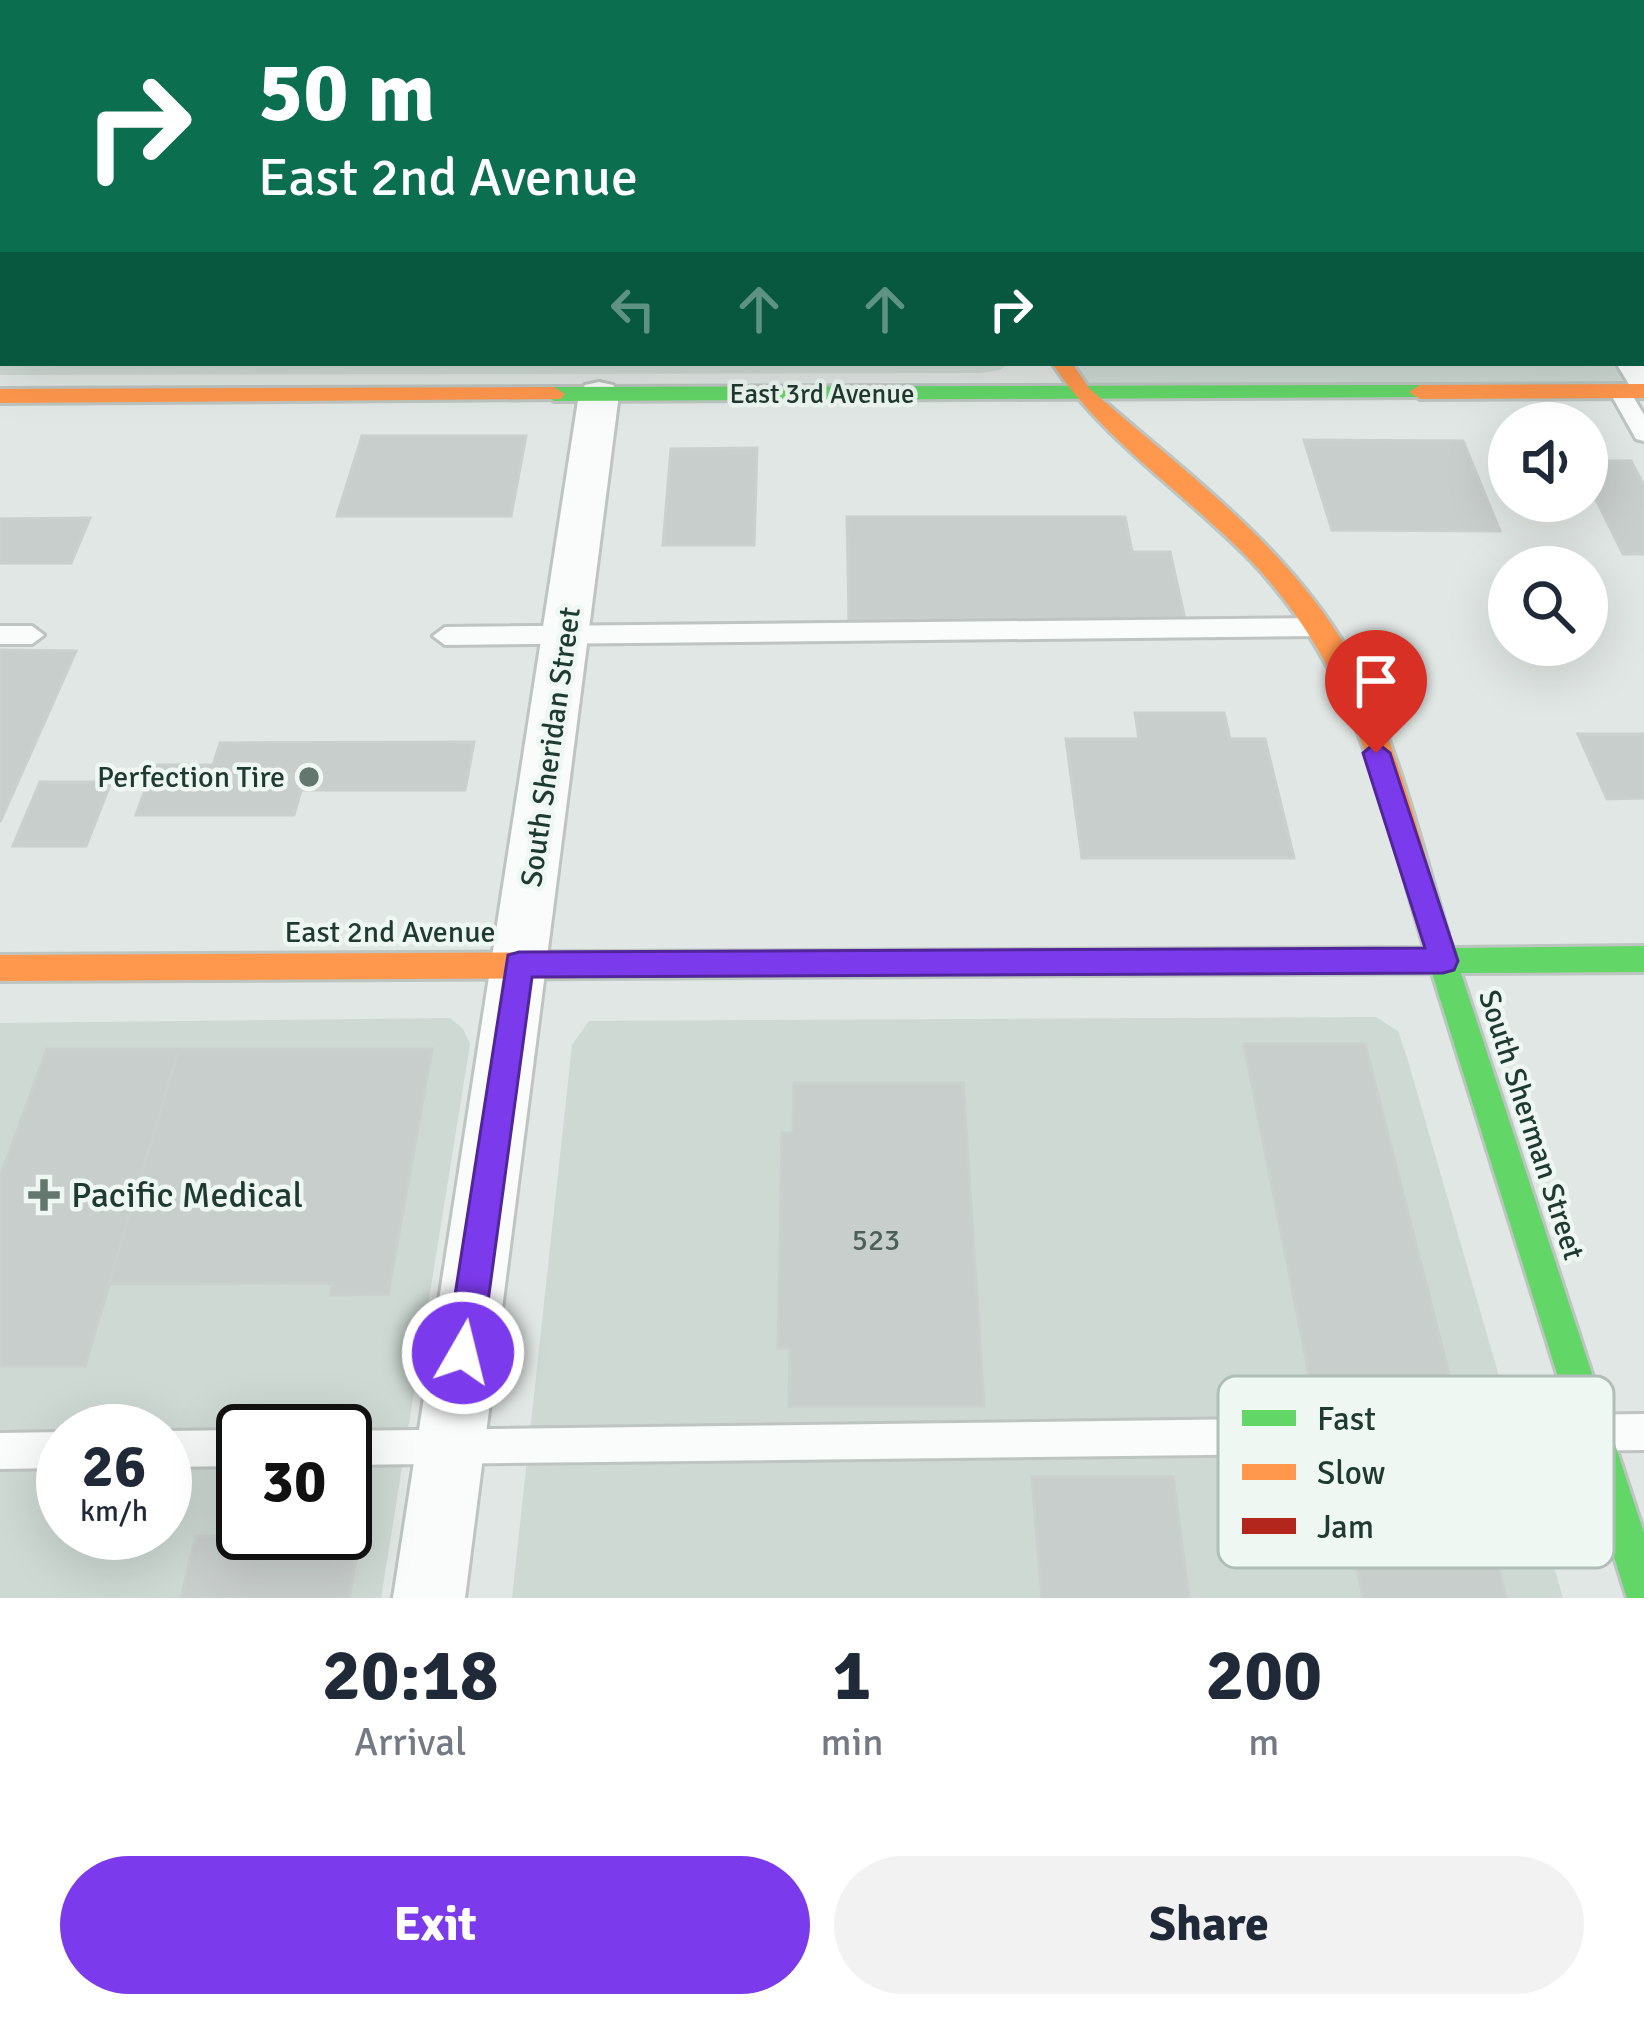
<!DOCTYPE html>
<html lang="en">
<head>
<meta charset="utf-8">
<style>
	:root { --surface:#fff; --page:#f2f2f3; --text:#1f2937; --muted:#747a83; --accent:#7c3aed }
	body { margin:0; font-family:Signika,sans-serif; background:var(--page); color:var(--text); height:100vh; display:flex; flex-direction:column; font-size:45px; white-space:nowrap }
	* { box-sizing:border-box; margin:0 }
	p { font-size:39px; color:var(--muted) }
	.icon { flex:none; width:66px; height:66px; fill:none; stroke:currentColor; stroke-width:2; stroke-linecap:round; stroke-linejoin:round }
	.map { position:relative; height:1598px; overflow:hidden }
	.side { display:flex; flex-direction:column; background:var(--surface); flex:1 }
	.side>* { flex:none }
	.hud { position:absolute; left:0px; top:0px; width:1644px; height:366px; box-shadow:0 12px 48px #0002; background:#0b6e4f; color:#fff; overflow:hidden }
	.tools { position:absolute; left:1488px; top:402px; display:grid; gap:24px }
	.tools a { display:grid; place-items:center; width:120px; height:120px; border-radius:50%; background:var(--surface); box-shadow:0 12px 48px #0002; font-size:60px }
	.speed { position:absolute; left:36px; top:1404px; display:flex; gap:24px; font-size:60px; font-weight:700; text-align:center }
	.speed>* { display:grid; place-content:center; width:156px; height:156px; border-radius:50%; background:var(--surface); box-shadow:0 12px 48px #0002; line-height:1 }
	.speed small { font-size:30px; font-weight:400 }
	.speed .limit { border:6px solid #111; border-radius:18px; background:#fff; color:#111 }
	.pin { position:absolute; display:grid; place-items:center; width:102px; height:102px; color:#fff; margin:-123px -51px; border-radius:50% 50% 50% 0; rotate:-45deg; box-shadow:0 0 12px #0007 }
	.pin .icon { rotate:45deg }
	.me { position:absolute; width:132px; margin:-66px; rotate:8deg; stroke-linejoin:round; filter:drop-shadow(0 0 9px #0008) }
	.turn { display:flex; align-items:center; gap:42px; height:252px; padding:0 60px; font-size:54px }
	.turn .icon { width:156px; height:156px; stroke-width:2.5 }
	.turn b { display:block; font-size:84px; line-height:102px }
	.lanes { display:flex; align-items:center; height:114px; padding:0 60px; background:#0003; justify-content:center; gap:60px; direction:ltr }
	.lanes .off { opacity:.35 }
	.eta { display:flex; justify-content:space-evenly; align-items:center; height:204px; text-align:center }
	.eta b { font-size:72px; font-weight:800; line-height:84px }
	.cta { display:flex; gap:24px; margin-top:auto; padding:24px 60px }
	.cta a { flex:1; height:138px; border-radius:72px; background:var(--accent); color:#fff; font-size:48px; font-weight:800; line-height:138px; text-align:center }
	.cta a+a { background:var(--page); color:var(--text) }
	.map>svg:first-child { display:block }
	.built { fill:#ced9d3; fill-rule:evenodd }
	.building { fill:#c8cecb; stroke:#cad0cd; stroke-width:3 }
	.lines { fill:none; stroke-linecap:round; stroke-linejoin:round }
	.lane-casing { stroke:#bec4c1; stroke-width:6 }
	.street-casing { stroke:#bec4c1; stroke-width:6 }
	.fast-casing { stroke:#bdc5c1; stroke-width:6 }
	.slow-casing { stroke:#bdc5c1; stroke-width:6 }
	.jam-casing { stroke:#bdc5c1; stroke-width:6 }
	.lane { fill:#fafbfb; fill-rule:evenodd }
	.street { fill:#fafbfb; fill-rule:evenodd }
	.fast { fill:#63d668; fill-rule:evenodd }
	.slow { fill:#ff974d; fill-rule:evenodd }
	.jam { fill:#b3261e; fill-rule:evenodd }
	.route { fill:#7c3aed; stroke:#51269a; stroke-width:3 }
	.poi-dot { fill:#63776f; stroke:#eef7f2; stroke-width:4.5 }
	.labels { text-anchor:middle; dominant-baseline:central; stroke-width:9; stroke-linejoin:round; paint-order:stroke }
	.far-street-label { font-size:27px; fill:#1f3a30; stroke:#eef7f2 }
	.street-label { font-size:30px; fill:#1f3a30; stroke:#eef7f2 }
	.poi-label { font-size:30px; fill:#1f3a30; stroke:#eef7f2; text-anchor:end }
	.near-number-label { font-size:30px; fill:#4a6058 }
	.near-poi-label { font-size:36px; fill:#1f3a30; stroke:#eef7f2; text-anchor:start }
	.key { fill:#eef7f2; stroke:#b0beb8; stroke-width:3 }
	.key-label { font-size:33px; fill:#1f3a30 }
</style>
</head>
<body>
<div class="map">
<svg width="1644" height="1598" viewBox="0 0 1644 1598">
	<rect width="100%" height="100%" fill="#e1e7e4"/>
	<g class="built">
		<polygon points="0,33 3,363 1009,363 1000,370 981,373 0,375"/>
		<polygon points="1641,182 1644,391 1082,393 1062,363 1641,363"/>
		<polygon points="1376,1017 1398,1031 1408,1061 1563,1598 512,1598 572,1045 589,1021"/>
		<path d="M450 1018 463 1029 470 1044 381 1598H0V1023ZM63 1431H165V1533H63ZM243 1431H345V1533H243Z"/>
	</g>
	<g class="building">
		<polygon points="362,436 526,436 511,516 337,516"/>
		<polygon points="1304,440 1463,441 1500,531 1332,530"/>
		<polygon points="757,448 754,545 663,545 671,449"/>
		<polygon points="1587,461 1631,461 1644,486 1644,554 1623,554 1587,481"/>
		<polygon points="847,517 1125,517 1132,552 1170,552 1185,619 849,619"/>
		<polygon points="90,518 71,563 0,563 0,519"/>
		<polygon points="0,650 76,651 0,822"/>
		<polygon points="1135,713 1224,713 1230,739 1265,739 1294,858 1082,858 1066,739 1139,739"/>
		<polygon points="1578,734 1644,734 1644,798 1607,799"/>
		<polygon points="474,742 465,790 301,790 294,815 136,815 154,765 213,765 220,743"/>
		<polygon points="40,782 111,782 86,846 13,846"/>
		<polygon points="1244,1044 1365,1044 1459,1414 1317,1414"/>
		<polygon points="47,1049 179,1049 85,1366 0,1366 0,1178"/>
		<polygon points="179,1049 432,1049 388,1294 331,1295 333,1283 109,1284"/>
		<polygon points="794,1083 963,1083 984,1406 789,1406 790,1348 778,1348 782,1133 793,1133"/>
		<polygon points="1337,1468 1473,1468 1506,1598 1363,1598"/>
		<polygon points="1032,1477 1173,1477 1189,1598 1042,1598"/>
		<polygon points="196,1536 360,1536 349,1598 181,1598"/>
	</g>
	<g class="lines">
		<defs>
			<g id="lane">
				<rect x="1641" y="317" width="3" height="12"/>
				<polygon points="1620,384 1627,386 1644,415 1644,441 1636,439 1609,391"/>
				<polygon points="1320,618 1332,627 1320,636 445,645 433,636 445,627"/>
				<polygon points="0,626 32,626 44,635 32,644 0,644"/>
				<polygon points="1644,1414 1644,1450 345,1465 345,1431 340,1431"/>
				<polygon points="243,1430 243,1466 165,1467 165,1431"/>
				<polygon points="63,1432 63,1468 0,1469 0,1433"/>
			</g>
			<g id="street">
				<polygon points="1641,352 1644,353 1644,389 1630,386 1616,363 1641,363"/>
				<polygon points="599,382 613,385 619,394 465,1598 393,1598 579,394 585,385"/>
			</g>
			<g id="fast">
				<rect x="1641" y="29" width="3" height="10"/>
				<polygon points="1420,385 1427,387 1427,397 554,401 543,394 554,387"/>
				<polygon points="1434,921 1444,924 1453,948 1644,946 1644,972 1461,973 1644,1533 1644,1598 1627,1598 1625,1592 1432,973 588,978 578,974 573,965 578,956 588,952 1424,948 1420,933 1424,924"/>
			</g>
			<g id="slow">
				<path d="M1052 363H1072L1089 388C1181 469 1291 548 1351 656 1398 742 1420 840 1448 933L1444 942 1434 945 1424 942 1420 933C1379 795 1355 670 1252 562 1188 495 1103 441 1052 363Z"/>
				<polygon points="1644,384 1644,398 1420,399 1409,392 1420,385"/>
				<polygon points="554,387 565,394 561,399 0,403 0,389"/>
				<polygon points="588,952 598,956 603,965 598,974 588,978 0,981 0,955"/>
			</g>
			<g id="jam">
				<polygon points="0,0 115,0 3,5"/>
				<polygon points="832,0 986,0 988,3 834,3"/>
			</g>
		</defs>
		<use href="#lane" class="lane-casing"/>
		<use href="#street" class="street-casing"/>
		<use href="#fast" class="fast-casing"/>
		<use href="#slow" class="slow-casing"/>
		<use href="#jam" class="jam-casing"/>
		<use href="#lane" class="lane"/>
		<use href="#street" class="street"/>
		<use href="#fast" class="fast"/>
		<use href="#slow" class="slow"/>
		<use href="#jam" class="jam"/>
	</g>
	<polygon class="route" points="1376,742 1390,753 1458,961 1454,970 1443,973 532,977 481,1353 476,1366 463,1371 451,1366 446,1353 508,955 519,952 1425,948 1363,753"/>
	<g class="poi-dot">
		<circle cx="309" cy="777" r="12"/>
		<path d="M38 1177h12v12h12v12h-12v12h-12v-12h-12v-12h12z"/>
	</g>
	<g class="labels">
		<g class="far-street-label">
			<text x="822" y="394">East 3rd Avenue</text>
		</g>
		<g class="street-label">
			<text transform="translate(551 747) rotate(-82)">South Sheridan Street</text>
			<text x="390" y="932">East 2nd Avenue</text>
			<text transform="translate(1531 1125) rotate(72)">South Sherman Street</text>
		</g>
		<g class="poi-label">
			<text x="285" y="777">Perfection Tire</text>
		</g>
		<g class="near-number-label">
			<text x="876" y="1240">523</text>
		</g>
		<g class="near-poi-label">
			<text x="71" y="1195">Pacific Medical</text>
		</g>
	</g>
	<rect x="1218" y="1376" width="396" height="192" rx="18" class="key"/>
	<rect x="1242" y="1410" width="54" height="16" fill="#63d668"/>
	<rect x="1242" y="1464" width="54" height="16" fill="#ff974d"/>
	<rect x="1242" y="1518" width="54" height="16" fill="#b3261e"/>
	<g class="key-label">
		<text x="1317" y="1430">Fast</text>
		<text x="1317" y="1484">Slow</text>
		<text x="1317" y="1538">Jam</text>
	</g>
</svg>
<div class="tools">
<a><svg class="icon" aria-label="sound" viewBox="0 0 24 24"><path d="M4 9h4l5-4v14l-5-4H4zM17 9q2 3 0 6"/></svg></a>
<a><svg class="icon" aria-label="search" viewBox="0 0 24 24"><circle cx="10" cy="10" r="6"/><path d="M15 15l6 6"/></svg></a>
</div>
<div class="speed"><div>26<small>km/h</small></div><div class="limit">30</div></div>
<div class="pin" style="left:1376px;top:753px;background:#d93025"><svg class="icon" aria-label="arrive" viewBox="0 0 24 24"><path d="M6 21V4h12l-3 4 3 4H6"/></svg></div>
<svg class="me" style="left:463px;top:1353px" viewBox="-20 -20 40 40"><circle r="17" fill="#7c3aed" stroke="#fff" stroke-width="3"/><path d="M0-11L8 9 0 5-8 9z" fill="#fff"/></svg>
<div class="hud">
<div class="turn"><svg class="icon" aria-label="right" viewBox="0 0 24 24"><path d="M7 20v-9h11M14 6l5 5-5 5"/></svg><div><b>50 m</b>East 2nd Avenue</div></div>
<div class="lanes"><svg class="icon off" aria-label="left" viewBox="0 0 24 24"><path d="M17 20v-9H6M10 6l-5 5 5 5"/></svg><svg class="icon off" aria-label="ahead" viewBox="0 0 24 24"><path d="M12 20V5M6 11l6-6 6 6"/></svg><svg class="icon off" aria-label="ahead" viewBox="0 0 24 24"><path d="M12 20V5M6 11l6-6 6 6"/></svg><svg class="icon" aria-label="right" viewBox="0 0 24 24"><path d="M7 20v-9h11M14 6l5 5-5 5"/></svg></div>
</div>
</div>
<section class="side">
<div class="eta">
<div><b>20:18</b><p>Arrival</p></div>
<div><b>1</b><p>min</p></div>
<div><b>200</b><p>m</p></div>
</div>
<div class="cta"><a>Exit</a><a>Share</a></div>
</section>
</body>
</html>
